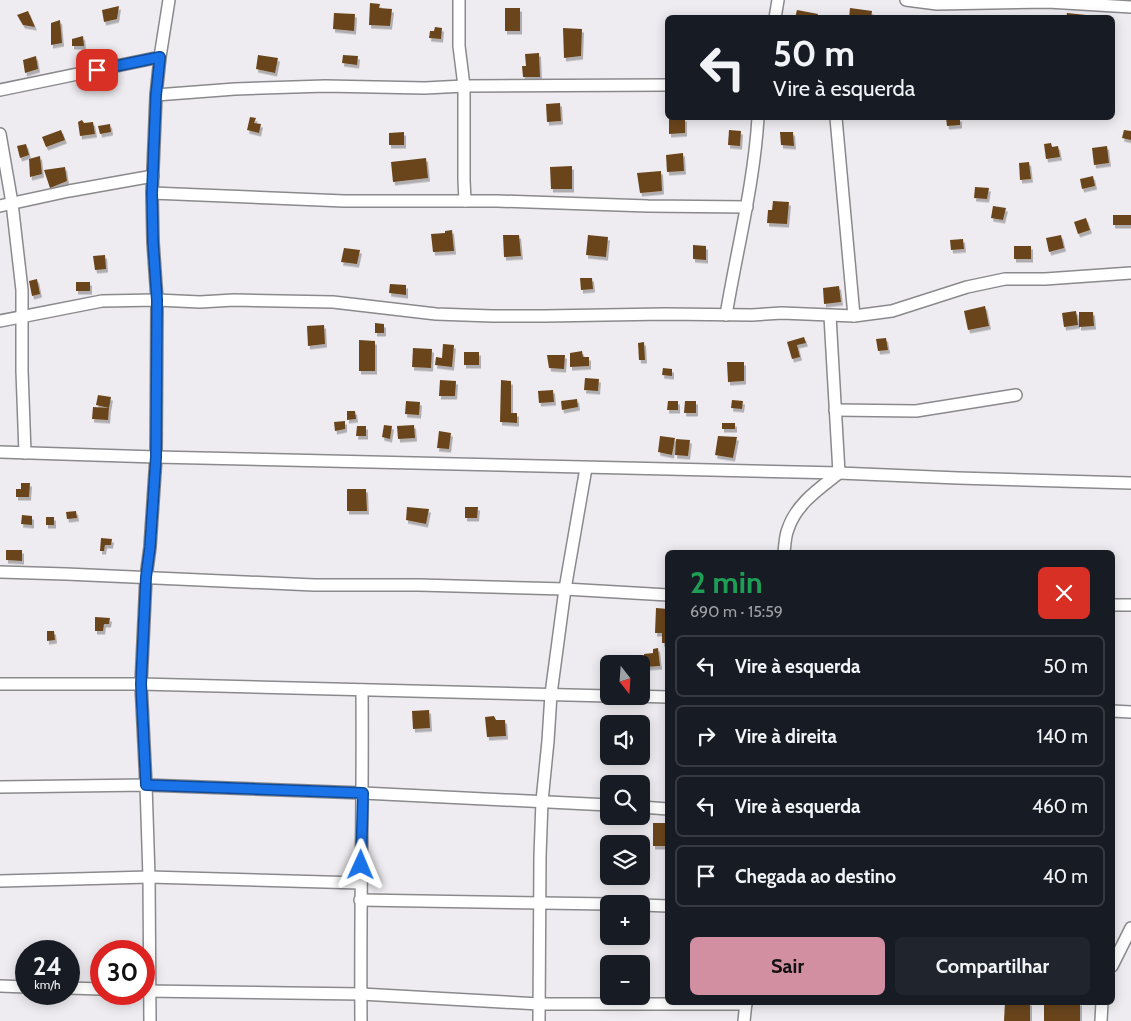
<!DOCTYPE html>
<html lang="pt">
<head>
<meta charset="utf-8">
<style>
	:root { --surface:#171b24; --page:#20242c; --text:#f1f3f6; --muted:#9ea1a6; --line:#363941; --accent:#d28fa2 }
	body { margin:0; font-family:Cabin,sans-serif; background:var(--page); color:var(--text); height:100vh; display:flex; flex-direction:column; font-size:19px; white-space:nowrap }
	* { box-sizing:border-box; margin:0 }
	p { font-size:16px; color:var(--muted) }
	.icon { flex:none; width:28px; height:28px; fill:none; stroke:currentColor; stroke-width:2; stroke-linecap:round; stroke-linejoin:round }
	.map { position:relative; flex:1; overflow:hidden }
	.panel { position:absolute; left:665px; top:550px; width:450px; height:455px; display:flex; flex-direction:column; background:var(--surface); border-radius:8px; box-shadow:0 2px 12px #0003 }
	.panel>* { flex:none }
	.top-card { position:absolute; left:665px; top:15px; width:450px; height:105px; border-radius:8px; box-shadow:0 2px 12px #0003; background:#171b24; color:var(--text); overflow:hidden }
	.needle { width:32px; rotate:163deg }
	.buttons { position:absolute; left:600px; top:655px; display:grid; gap:10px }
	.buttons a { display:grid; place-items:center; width:50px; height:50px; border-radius:8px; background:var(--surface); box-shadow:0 2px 12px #0003; font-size:25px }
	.speed { position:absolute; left:15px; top:940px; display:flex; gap:10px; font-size:25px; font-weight:700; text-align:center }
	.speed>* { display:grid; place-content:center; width:65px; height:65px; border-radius:50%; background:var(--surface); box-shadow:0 2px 12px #0003; line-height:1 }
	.speed small { font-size:12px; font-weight:400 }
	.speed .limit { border:8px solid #d22; background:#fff; color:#111 }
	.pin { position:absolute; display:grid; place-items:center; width:42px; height:42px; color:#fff; margin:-21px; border-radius:10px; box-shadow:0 2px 8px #0006 }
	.me { position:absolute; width:55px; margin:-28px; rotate:1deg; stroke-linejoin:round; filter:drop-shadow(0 0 4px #0008) }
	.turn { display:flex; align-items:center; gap:18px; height:105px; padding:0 25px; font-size:22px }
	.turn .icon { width:65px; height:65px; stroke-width:2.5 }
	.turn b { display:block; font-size:35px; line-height:42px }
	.round { display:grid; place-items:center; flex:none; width:52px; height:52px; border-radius:8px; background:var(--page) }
	.headline { display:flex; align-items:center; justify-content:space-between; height:85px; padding:0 25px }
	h1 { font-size:30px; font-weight:700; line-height:38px; color:#1e9e55 }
	.button { display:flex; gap:10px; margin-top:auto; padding:10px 25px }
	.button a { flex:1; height:58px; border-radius:8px; background:var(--accent); color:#111; font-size:20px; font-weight:700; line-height:58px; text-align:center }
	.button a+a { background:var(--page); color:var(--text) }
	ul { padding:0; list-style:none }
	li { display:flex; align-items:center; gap:15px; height:62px; margin:0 10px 8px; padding:0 15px; border:2px solid var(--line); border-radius:8px }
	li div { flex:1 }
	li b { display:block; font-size:19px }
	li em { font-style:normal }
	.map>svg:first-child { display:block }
	.building { fill:#6a451a; filter:url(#shadow) }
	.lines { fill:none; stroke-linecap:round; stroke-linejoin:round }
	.street-casing { stroke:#8a898c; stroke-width:14 }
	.street { stroke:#fff; stroke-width:11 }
	.route-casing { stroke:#114b97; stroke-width:12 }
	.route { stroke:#1a73e8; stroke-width:9 }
</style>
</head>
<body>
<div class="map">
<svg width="1131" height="1021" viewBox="0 0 1131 1021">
	<defs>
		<filter id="shadow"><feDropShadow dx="2" dy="3.5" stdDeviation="0" flood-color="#0004"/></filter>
	</defs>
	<rect width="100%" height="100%" fill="#eeecf0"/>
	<g class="building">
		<polygon points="370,3 380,4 379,8 392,9 390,26 369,25"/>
		<polygon points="119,6 117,19 104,22 102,10"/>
		<rect x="505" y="8" width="15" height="23"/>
		<polygon points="850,8 872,11 871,18 849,18"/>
		<polygon points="797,10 818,14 817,18 795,18"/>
		<polygon points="28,11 35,27 23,25 17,15"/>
		<polygon points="334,13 355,14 354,31 333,29"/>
		<polygon points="1067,13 1086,15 1085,18 1066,18"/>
		<polygon points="60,20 62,43 51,45 51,23"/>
		<polygon points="435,27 442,28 441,39 429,38 430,31 434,31"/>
		<polygon points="563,28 582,29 581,56 564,58"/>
		<polygon points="83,36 84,46 72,46 72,39"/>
		<polygon points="539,53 540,77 523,77 522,66 526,66 525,54"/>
		<polygon points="258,55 278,58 275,73 256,69"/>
		<polygon points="343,55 358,56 357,65 342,63"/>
		<polygon points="36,56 38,69 25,73 23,60"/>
		<polygon points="560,103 561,121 547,122 546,104"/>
		<polygon points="250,117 256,118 254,123 261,124 259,133 247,130"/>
		<polygon points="669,118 685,118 685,133 669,134"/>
		<polygon points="946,118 960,118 960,125 947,126"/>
		<polygon points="82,120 84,123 93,122 95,134 80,136 78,122"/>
		<polygon points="110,124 111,132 100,134 98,126"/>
		<polygon points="61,130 65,140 46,147 42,137"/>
		<polygon points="729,130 741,131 740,146 728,145"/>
		<polygon points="1124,130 1131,131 1131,140 1122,138"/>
		<polygon points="404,132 404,145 389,145 389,133"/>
		<polygon points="780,132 793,132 794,146 781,145"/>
		<polygon points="1051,143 1052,147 1058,146 1060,157 1046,159 1044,144"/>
		<polygon points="26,144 29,155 20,158 17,146"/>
		<polygon points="1107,146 1109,163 1094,165 1092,148"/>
		<polygon points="683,153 684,171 667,172 666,155"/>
		<polygon points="40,156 42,174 30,177 29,159"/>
		<polygon points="426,158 428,178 393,182 391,162"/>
		<polygon points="1029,162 1031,179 1020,180 1019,163"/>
		<polygon points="572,166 572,189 551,189 550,167"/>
		<polygon points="65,167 67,181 50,188 44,170"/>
		<polygon points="661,171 662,191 640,193 637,173"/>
		<polygon points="1093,176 1095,186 1082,189 1080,179"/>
		<polygon points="975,187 989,188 987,199 974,198"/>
		<polygon points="773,201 789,202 787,224 767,223 768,210 772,210"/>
		<polygon points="993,206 1006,208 1003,220 991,218"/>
		<rect x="1113" y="215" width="18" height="10"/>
		<polygon points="1086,218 1090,230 1078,234 1074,222"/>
		<polygon points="452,230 454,251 433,252 431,234 445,233 445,231"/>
		<polygon points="503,235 519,235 521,256 504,257"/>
		<polygon points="588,235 608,237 606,257 586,255"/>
		<polygon points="1061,235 1064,248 1049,252 1046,238"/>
		<polygon points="963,239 964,249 951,250 950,240"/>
		<polygon points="693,245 706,246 706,260 693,259"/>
		<rect x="1014" y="246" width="17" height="13"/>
		<polygon points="344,248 360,250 357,264 341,262"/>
		<polygon points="105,255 106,269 95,270 93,256"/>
		<polygon points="580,278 592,278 593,289 581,290"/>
		<polygon points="37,279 40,294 32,296 29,281"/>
		<rect x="76" y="282" width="14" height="9"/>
		<polygon points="390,284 406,285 406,295 389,293"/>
		<polygon points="839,286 841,302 824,304 823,288"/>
		<polygon points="985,306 989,326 968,330 964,311"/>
		<polygon points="1076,311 1078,325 1064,327 1062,313"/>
		<polygon points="1079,312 1093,312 1094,326 1079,327"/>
		<polygon points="375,323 384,324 384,333 375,333"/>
		<polygon points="324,325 325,344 308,346 307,326"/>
		<polygon points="804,337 806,343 797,345 800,357 792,359 787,342"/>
		<polygon points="886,338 888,350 878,351 876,339"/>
		<polygon points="359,340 375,341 375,371 359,371"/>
		<polygon points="644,342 645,360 639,360 638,343"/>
		<polygon points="443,344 454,345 452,367 435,365 436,357 442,358"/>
		<polygon points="413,348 432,349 431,368 412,367"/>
		<polygon points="582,351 583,357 589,357 589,366 570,367 570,353"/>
		<rect x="464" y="352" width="15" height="13"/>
		<polygon points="547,355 565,355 564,369 549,368"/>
		<polygon points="727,362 744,362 744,381 728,382"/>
		<polygon points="663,368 672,369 672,376 662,375"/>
		<polygon points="585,378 599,379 598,391 584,390"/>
		<polygon points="440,380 456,381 455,396 439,396"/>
		<polygon points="501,380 511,381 511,413 517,413 517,423 500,422"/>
		<polygon points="553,390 554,402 539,403 538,391"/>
		<polygon points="98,395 111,397 109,408 96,405"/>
		<polygon points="577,399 578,407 562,410 561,401"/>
		<polygon points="732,400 743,401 742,409 731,408"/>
		<polygon points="406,401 420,402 419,415 405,414"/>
		<polygon points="668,401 678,401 678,410 667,410"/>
		<polygon points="685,401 696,401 696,413 684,413"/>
		<polygon points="93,407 109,408 108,420 92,419"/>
		<polygon points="347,411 355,411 356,419 347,420"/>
		<polygon points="345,421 345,429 335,431 334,422"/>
		<rect x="722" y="423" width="13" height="6"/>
		<polygon points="384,425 392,426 390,439 382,437"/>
		<polygon points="414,425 415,438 398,439 397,426"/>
		<polygon points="357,426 366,426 366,436 356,436"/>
		<polygon points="439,431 451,433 449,449 437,448"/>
		<polygon points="660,436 675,438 672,455 658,452"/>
		<polygon points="718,436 737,437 733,458 715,455"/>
		<polygon points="676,439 690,440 688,456 675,455"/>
		<polygon points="21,483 30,483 29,497 16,497 16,489 21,489"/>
		<polygon points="347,489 366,489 367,511 347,511"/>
		<polygon points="407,507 429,509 426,524 406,520"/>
		<polygon points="465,507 478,507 477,518 465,518"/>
		<polygon points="76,511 77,518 67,519 66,512"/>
		<polygon points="22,515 32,516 32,525 21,524"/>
		<rect x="46" y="517" width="8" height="8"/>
		<polygon points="101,538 112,539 111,545 105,545 104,551 100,551"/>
		<polygon points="6,550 22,550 22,561 6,560"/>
		<polygon points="656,608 668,609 668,643 662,643 662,633 655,633"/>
		<polygon points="95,617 110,618 109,624 104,624 103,631 95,631"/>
		<polygon points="47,631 54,631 55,640 47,641"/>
		<polygon points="658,648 660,666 645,667 644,654 653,653 653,649"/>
		<polygon points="429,710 430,728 413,729 412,711"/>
		<polygon points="494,716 496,720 505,720 506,736 487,737 485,717"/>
		<rect x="653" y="823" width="15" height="23"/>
		<polygon points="1005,1002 1030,1002 1030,1021 1004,1021"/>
		<rect x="1044" y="1002" width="36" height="19"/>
	</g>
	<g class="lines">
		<defs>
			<g id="street">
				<polyline points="459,0 459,46 464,86 464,180 465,201"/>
				<polyline points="906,0 937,4 1048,2 1131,7"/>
				<polyline points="775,18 778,0"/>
				<polyline points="0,90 160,57"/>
				<polyline points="156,95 235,89 325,86 425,88 464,86 668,85"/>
				<polyline points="836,118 854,316"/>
				<polyline points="0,134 12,203 22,290 22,371 25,453"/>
				<polyline points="152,193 344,201 497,201 648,206 747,207"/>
				<polyline points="0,206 69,191 153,176"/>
				<path d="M726 315C737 249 754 184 758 118"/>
				<polyline points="0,321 102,301 157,300 200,302 234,300 333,302 436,314 492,316 545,316 665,314 752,315 782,313 854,316 892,311 967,287 1005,279 1045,279 1131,273"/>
				<polyline points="835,410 916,411 1016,395"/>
				<polyline points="0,452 156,457 839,473 958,478 1131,483"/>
				<path d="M784 552C785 545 785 536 788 529 796 504 820 488 839 473L830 316"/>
				<polyline points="0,572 66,574 314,585 419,585 565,589 668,595"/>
				<polyline points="1112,605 1131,605"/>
				<polyline points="0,684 141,684 609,696"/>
				<polyline points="632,696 668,697"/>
				<polyline points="1112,711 1131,712"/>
				<polyline points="0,787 146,785 363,793 609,805"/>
				<polyline points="641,807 668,809"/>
				<polyline points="0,881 149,877 360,883"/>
				<polyline points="360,900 609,904"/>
				<polyline points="641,905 668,906"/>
				<polyline points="1112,966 1131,928"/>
				<polyline points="0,986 26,987"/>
				<polyline points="69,988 101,989"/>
				<polyline points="144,991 361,994 539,1004 746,1004"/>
				<polyline points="150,1021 149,877 146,785 141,684 146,577 150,547 156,457 157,300 153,242 152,193 156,95 160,57 169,0"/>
				<path d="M361 1021C360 911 363 800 362 690"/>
				<polyline points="539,1021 540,856 542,801 548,741 551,694 565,589 586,468"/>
				<polyline points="744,1021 746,1002"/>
				<polyline points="1101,1021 1102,1002"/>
			</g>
		</defs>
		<use href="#street" class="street-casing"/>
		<use href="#street" class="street"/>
	</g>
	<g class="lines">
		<defs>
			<polyline id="route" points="97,70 160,57 156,95 152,193 153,242 157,300 156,457 150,547 146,577 141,684 146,785 363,793 361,865"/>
		</defs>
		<use href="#route" class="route-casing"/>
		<use href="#route" class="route"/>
	</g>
</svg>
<div class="buttons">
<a><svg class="needle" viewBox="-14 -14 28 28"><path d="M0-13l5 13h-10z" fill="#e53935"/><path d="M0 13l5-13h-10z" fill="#9ea1a6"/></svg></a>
<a><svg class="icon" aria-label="sound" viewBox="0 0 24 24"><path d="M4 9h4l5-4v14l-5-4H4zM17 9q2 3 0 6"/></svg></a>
<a><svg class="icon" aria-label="search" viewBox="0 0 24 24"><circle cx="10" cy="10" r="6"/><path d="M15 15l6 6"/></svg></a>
<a><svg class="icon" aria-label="layers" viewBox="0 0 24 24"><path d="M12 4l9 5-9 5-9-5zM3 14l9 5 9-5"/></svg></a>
<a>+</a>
<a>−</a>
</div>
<div class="speed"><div>24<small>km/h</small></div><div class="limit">30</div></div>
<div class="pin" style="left:97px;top:70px;background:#d93025"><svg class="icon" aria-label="arrive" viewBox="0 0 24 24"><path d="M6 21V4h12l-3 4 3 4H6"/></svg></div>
<svg class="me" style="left:361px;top:865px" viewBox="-20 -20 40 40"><path d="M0-17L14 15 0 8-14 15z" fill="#1a73e8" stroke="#fff" stroke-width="4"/></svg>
<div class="top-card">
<div class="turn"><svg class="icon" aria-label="left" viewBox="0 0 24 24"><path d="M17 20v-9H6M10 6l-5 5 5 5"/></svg><div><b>50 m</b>Vire à esquerda</div></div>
</div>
<section class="panel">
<div class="headline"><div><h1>2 min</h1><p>690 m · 15:59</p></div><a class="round" style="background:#d93025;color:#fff"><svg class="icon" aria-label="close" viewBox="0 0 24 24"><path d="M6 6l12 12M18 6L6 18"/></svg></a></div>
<ul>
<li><svg class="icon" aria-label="left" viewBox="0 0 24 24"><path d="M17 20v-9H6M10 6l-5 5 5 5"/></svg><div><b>Vire à esquerda</b></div><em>50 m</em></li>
<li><svg class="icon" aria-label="right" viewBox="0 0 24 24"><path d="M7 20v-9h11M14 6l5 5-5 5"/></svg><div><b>Vire à direita</b></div><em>140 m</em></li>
<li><svg class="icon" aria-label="left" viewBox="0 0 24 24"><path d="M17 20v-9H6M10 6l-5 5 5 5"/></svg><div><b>Vire à esquerda</b></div><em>460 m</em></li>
<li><svg class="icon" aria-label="arrive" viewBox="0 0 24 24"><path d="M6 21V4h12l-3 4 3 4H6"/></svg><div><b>Chegada ao destino</b></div><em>40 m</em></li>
</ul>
<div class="button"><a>Sair</a><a>Compartilhar</a></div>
</section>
</div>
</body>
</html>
